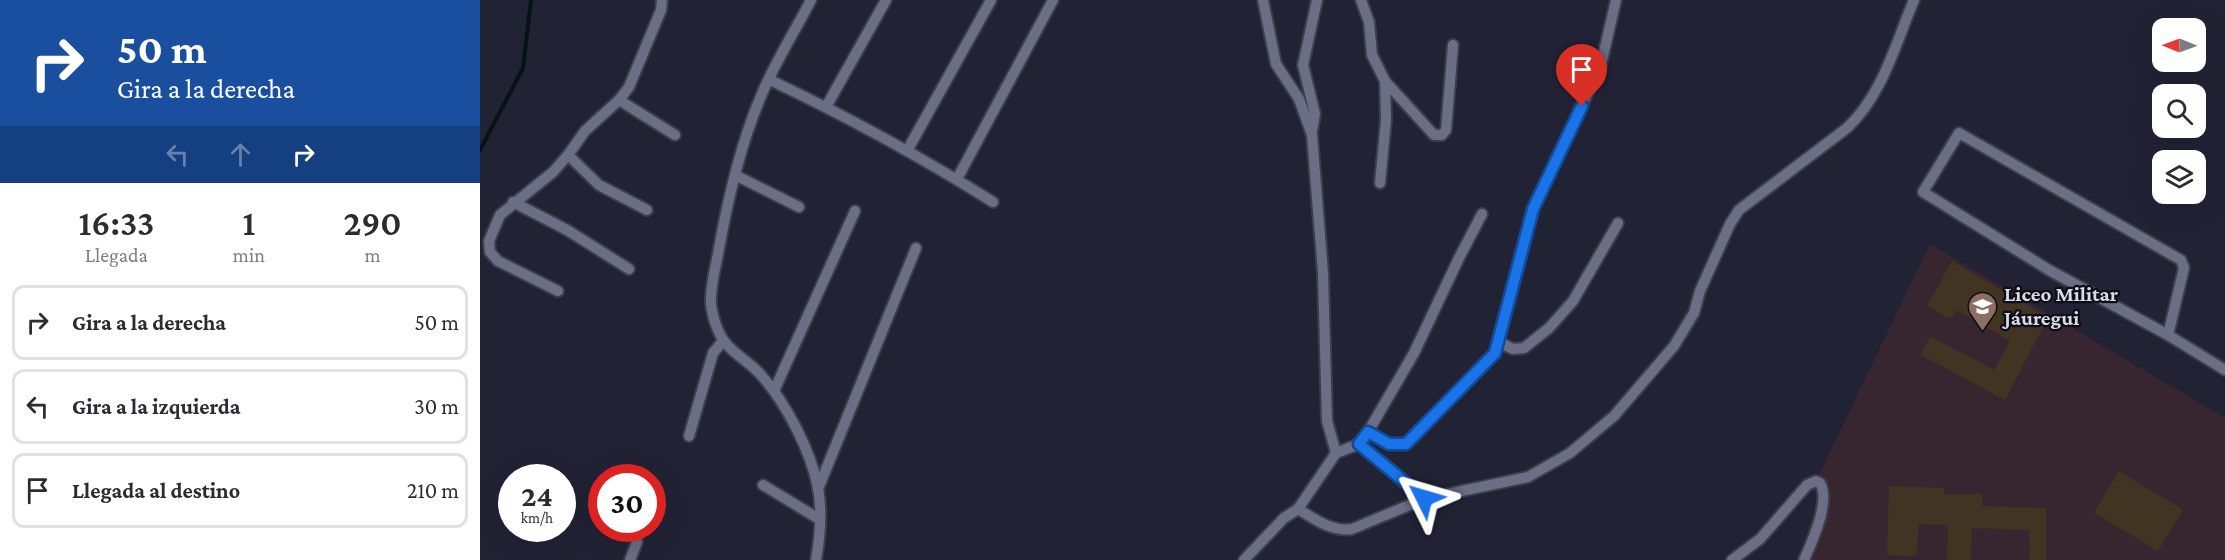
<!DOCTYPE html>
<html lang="es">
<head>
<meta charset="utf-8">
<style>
	:root { --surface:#fff; --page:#f2f2f3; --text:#2b2b33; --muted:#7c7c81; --line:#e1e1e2 }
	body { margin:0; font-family:"Crimson Pro",serif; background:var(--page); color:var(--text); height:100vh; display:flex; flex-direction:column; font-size:22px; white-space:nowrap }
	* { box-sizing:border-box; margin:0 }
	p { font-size:20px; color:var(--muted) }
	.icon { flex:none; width:33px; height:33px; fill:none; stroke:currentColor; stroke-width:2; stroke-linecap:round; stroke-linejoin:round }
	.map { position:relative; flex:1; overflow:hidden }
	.sheet { display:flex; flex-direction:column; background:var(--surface); width:480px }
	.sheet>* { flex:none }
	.banner { background:#1a4fa0; color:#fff; overflow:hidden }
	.needle { width:39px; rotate:271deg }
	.fabs { position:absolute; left:1672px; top:18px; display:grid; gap:12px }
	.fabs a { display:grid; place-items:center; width:54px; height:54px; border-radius:12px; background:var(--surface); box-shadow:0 6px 24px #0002; font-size:30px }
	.speed { position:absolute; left:18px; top:464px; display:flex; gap:12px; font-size:30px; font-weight:700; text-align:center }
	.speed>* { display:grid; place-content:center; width:78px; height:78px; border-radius:50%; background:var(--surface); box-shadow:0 6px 24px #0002; line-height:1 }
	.speed small { font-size:15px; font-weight:400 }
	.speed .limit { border:9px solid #d22; background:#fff; color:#111 }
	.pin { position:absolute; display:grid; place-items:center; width:51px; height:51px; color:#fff; margin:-62px -26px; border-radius:50% 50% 50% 0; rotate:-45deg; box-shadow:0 0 6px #0007 }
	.pin .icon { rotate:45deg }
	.me { position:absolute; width:66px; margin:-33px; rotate:310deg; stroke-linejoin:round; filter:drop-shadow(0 0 4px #0008) }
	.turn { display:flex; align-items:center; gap:21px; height:126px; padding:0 18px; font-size:27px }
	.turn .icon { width:78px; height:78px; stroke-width:2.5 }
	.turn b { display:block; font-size:42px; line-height:51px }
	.lanes { display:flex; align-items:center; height:57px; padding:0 18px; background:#0003; justify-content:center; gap:30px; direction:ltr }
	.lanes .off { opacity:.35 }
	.eta { display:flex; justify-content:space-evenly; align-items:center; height:102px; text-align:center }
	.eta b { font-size:36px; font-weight:600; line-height:42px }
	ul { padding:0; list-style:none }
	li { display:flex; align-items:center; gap:18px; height:75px; margin:0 12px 9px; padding:0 6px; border:3px solid var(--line); border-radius:12px }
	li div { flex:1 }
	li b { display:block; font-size:22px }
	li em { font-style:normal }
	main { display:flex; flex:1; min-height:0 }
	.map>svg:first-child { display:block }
	.education { fill:#372630 }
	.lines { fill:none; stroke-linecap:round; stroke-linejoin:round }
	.stream { stroke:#041314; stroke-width:4 }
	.building { fill:#423423 }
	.street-casing { stroke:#3c3e4d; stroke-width:14 }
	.street { stroke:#6b6e84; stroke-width:10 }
	.route-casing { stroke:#114b97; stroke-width:15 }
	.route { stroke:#1a73e8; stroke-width:10 }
	.labels { text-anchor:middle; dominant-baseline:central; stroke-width:4.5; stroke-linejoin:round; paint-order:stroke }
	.poi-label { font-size:21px; font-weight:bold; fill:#d9dbe7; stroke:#0c0d15; text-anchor:start }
</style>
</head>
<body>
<main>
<section class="sheet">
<div class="banner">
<div class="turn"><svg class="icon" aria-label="right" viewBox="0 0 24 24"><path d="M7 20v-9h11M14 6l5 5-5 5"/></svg><div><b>50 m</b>Gira a la derecha</div></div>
<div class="lanes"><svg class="icon off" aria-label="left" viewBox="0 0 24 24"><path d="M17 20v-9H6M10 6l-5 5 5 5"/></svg><svg class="icon off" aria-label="ahead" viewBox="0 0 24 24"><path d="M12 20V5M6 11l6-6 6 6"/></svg><svg class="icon" aria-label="right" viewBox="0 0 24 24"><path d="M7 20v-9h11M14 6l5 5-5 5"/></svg></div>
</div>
<div class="eta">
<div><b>16:33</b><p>Llegada</p></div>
<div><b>1</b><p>min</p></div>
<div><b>290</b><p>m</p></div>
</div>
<ul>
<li><svg class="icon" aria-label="right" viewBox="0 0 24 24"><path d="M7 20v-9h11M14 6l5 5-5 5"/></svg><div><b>Gira a la derecha</b></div><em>50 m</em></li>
<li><svg class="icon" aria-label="left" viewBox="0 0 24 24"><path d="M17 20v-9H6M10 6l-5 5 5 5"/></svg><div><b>Gira a la izquierda</b></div><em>30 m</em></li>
<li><svg class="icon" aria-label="arrive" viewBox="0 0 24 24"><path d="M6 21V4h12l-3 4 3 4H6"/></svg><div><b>Llegada al destino</b></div><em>210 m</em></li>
</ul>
</section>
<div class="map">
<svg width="1745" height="560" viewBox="0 0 1745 560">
	<rect width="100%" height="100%" fill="#212335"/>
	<polygon class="education" points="1450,244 1745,418 1745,560 1324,560 1344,494 1336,481"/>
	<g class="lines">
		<polyline class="stream" points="0,150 43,68 51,0"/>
	</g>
	<g class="building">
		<polygon points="1472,261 1568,317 1525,400 1441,355 1450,336 1514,370 1530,341 1476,310 1470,319 1447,306"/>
		<polygon points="1639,471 1703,510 1678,551 1614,513"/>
		<polygon points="1409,486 1464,488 1464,494 1502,494 1502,506 1566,508 1566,560 1549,560 1550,530 1492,528 1491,560 1467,560 1468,525 1439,524 1436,556 1407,555"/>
	</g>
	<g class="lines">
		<defs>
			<g id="street">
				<path d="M331 0C314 33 292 67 279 101 259 149 247 203 238 254 235 270 230 287 231 304 232 313 234 321 238 330 246 351 267 359 281 375 306 403 331 451 338 488 342 510 340 537 336 560"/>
				<polyline points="881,0 889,22 892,55 905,81 954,135 962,135 966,130 973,45"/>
				<path d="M290 80C366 116 441 157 513 202"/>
				<polyline points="139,100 195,135"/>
				<polyline points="346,107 406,0"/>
				<polyline points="832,131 835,114 823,65 837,0"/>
				<polyline points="427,151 511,0"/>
				<polyline points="88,155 119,185 167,210"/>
				<polyline points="255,175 319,207"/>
				<polyline points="477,179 573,0"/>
				<polyline points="900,183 906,120 905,82"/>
				<polyline points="33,202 87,230 149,269"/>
				<polyline points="78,291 18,261 10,252 9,241 20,215 73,172 88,155 105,131 139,100 149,87 181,10 182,0"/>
				<polyline points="1688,335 1704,268 1701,260 1479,133 1443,192 1569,270 1688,335 1745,370"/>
				<polyline points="1019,342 1033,349 1044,348 1069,328 1093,301 1138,223"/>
				<polyline points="294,391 375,211"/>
				<polyline points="888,432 909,444 926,444 1015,353 1053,209 1121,65 1136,0"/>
				<polyline points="209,436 233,353 243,341"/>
				<polyline points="879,444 944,499"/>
				<polyline points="856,453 879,444 888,432 934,353 979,258 1002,214"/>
				<polyline points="283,485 339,519"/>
				<polyline points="338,489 436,248"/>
				<path d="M818 509C835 519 851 532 872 529L944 499 1048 477 1090 453 1134 416 1194 346 1214 313 1220 291 1250 224 1259 210 1367 128C1403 94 1415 45 1434 0"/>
				<polyline points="150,560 157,542"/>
				<polyline points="764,560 804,518 818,509 856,453 847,421 843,273 832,135 819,99 796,64 783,0"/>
				<path d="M1252 560 1280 539 1327 485 1336 481 1340 483C1351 501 1332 542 1324 560"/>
			</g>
		</defs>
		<use href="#street" class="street-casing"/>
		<use href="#street" class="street"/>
	</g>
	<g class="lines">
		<defs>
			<polyline id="route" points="944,498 879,444 888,432 909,444 926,444 1015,353 1053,209 1102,106"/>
		</defs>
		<use href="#route" class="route-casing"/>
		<use href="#route" class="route"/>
	</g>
	<defs>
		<symbol id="school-pin" viewBox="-11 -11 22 30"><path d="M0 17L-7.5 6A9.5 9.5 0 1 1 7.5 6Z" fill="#8d6e63" stroke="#0c0d15"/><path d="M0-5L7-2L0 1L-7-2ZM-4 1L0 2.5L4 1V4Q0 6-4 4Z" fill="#fff"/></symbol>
	</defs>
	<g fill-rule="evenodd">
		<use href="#school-pin" x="1486" y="290" width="33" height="45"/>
	</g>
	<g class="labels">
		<g class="poi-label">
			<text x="1524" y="294">Liceo Militar<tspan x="1524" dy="24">Jáuregui</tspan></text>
		</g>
	</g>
</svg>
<div class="fabs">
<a><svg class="needle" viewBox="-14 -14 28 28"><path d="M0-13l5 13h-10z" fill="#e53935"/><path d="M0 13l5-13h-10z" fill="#7c7c81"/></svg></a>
<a><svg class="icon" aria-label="search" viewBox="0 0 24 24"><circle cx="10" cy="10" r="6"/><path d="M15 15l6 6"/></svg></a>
<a><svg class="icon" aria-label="layers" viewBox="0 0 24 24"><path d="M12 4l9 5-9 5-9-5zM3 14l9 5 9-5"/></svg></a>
</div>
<div class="speed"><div>24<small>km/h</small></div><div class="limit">30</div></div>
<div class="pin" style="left:1102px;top:106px;background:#d93025"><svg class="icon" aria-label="arrive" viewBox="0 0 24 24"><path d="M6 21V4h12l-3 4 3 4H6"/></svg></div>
<svg class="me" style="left:944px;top:498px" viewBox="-20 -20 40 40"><path d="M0-17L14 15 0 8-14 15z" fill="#1a73e8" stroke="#fff" stroke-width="4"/></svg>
</div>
</main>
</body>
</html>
